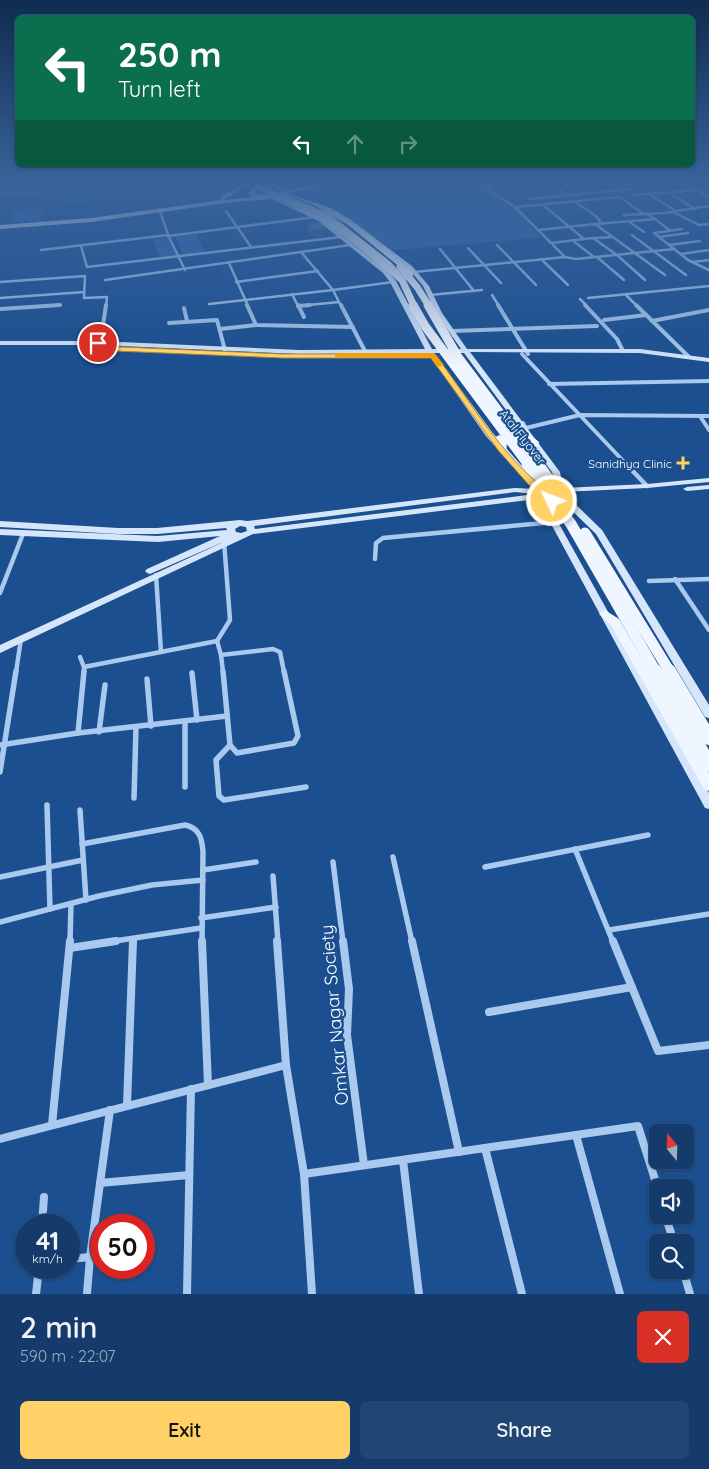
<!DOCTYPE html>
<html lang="en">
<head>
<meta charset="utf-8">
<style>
	:root { --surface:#143b6b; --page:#214673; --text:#f1f3f6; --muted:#9dadc1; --line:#33557e; --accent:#ffd166 }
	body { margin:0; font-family:Quicksand,sans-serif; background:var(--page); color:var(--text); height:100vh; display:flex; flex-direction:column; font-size:19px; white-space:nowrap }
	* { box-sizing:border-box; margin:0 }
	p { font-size:16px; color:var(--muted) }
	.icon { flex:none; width:28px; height:28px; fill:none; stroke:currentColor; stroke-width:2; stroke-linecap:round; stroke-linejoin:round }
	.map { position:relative; height:1294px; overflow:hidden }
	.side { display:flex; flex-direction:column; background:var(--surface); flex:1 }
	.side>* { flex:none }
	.banner { position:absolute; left:15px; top:15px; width:680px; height:152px; border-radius:8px; box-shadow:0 1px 4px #0004,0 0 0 1px var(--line); background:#0b6e4f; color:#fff; overflow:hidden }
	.needle { width:32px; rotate:341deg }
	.controls { position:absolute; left:649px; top:1124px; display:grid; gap:10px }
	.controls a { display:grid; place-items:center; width:45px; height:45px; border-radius:8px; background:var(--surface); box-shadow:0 1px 4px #0004,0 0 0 1px var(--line); font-size:25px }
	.speed { position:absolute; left:15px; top:1214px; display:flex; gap:10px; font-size:25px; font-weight:700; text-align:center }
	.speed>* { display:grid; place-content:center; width:65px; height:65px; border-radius:50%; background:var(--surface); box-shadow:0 1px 4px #0004,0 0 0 1px var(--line); line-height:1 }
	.speed small { font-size:12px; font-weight:400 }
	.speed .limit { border:8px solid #d22; background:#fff; color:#111 }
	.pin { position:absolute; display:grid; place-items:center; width:42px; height:42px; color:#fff; margin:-21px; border:2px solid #fff; border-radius:50%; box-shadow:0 1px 5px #0007 }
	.me { position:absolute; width:55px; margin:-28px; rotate:313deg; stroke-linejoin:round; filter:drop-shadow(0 0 4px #0008) }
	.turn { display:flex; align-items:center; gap:18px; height:105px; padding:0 20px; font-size:22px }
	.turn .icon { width:65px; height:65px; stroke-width:2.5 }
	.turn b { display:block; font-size:35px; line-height:42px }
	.lanes { display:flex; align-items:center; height:48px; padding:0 20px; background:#0003; justify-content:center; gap:25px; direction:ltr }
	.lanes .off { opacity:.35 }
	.round { display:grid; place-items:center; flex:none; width:52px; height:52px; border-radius:8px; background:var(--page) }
	.summary { display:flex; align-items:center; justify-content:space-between; height:85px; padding:0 20px }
	h1 { font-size:30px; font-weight:600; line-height:38px }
	.button { display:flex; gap:10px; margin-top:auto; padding:10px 20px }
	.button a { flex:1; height:58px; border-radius:8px; background:var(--accent); color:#111; font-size:20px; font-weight:600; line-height:58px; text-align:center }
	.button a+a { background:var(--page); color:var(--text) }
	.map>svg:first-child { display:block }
	.green { fill:#2e69ad }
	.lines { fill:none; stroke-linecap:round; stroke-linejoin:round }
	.street-far4 { stroke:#a9c9ee; stroke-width:2.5 }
	.street-far3 { stroke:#a9c9ee; stroke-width:4 }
	.street-far2 { stroke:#a9c9ee; stroke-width:4.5 }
	.street-far1 { stroke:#a9c9ee; stroke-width:5.5 }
	.street { stroke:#a9c9ee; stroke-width:8 }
	.secondary { fill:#d6e6fa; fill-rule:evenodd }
	.primary { fill:#f0f6ff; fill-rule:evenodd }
	.primary-bridge-far3 { stroke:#f0f6ff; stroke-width:7 }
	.primary-bridge-far2 { stroke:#f0f6ff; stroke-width:9 }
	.primary-bridge-far1 { stroke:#f0f6ff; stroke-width:11 }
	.primary-bridge { stroke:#f0f6ff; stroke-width:14 }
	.wall { fill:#3a679d }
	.shaded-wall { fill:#305480 }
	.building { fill:#4478b7; stroke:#305480 }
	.route { fill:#ffd166; stroke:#a68842 }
	.slow { fill:#f59e0b }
	.poi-dot { fill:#ffd166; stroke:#1b4f8f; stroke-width:2 }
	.labels { text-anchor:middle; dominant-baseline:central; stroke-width:4.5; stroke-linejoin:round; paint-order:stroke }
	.far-street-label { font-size:12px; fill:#fff; stroke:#1b4f8f }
	.far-poi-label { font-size:12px; fill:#fff; stroke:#1b4f8f; text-anchor:end }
	.near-street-label { font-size:18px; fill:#fff; stroke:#1b4f8f }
</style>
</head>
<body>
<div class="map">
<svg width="709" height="1294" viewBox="0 0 709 1294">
	<rect width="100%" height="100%" fill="#1b4f8f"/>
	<g class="green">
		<polygon points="16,184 107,184 111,191 0,197 0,185"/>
		<polygon points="321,184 480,184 515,207 540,238 393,250 334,210 308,197 304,191 313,185"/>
		<polygon points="107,193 107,201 62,203 64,196"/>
		<polygon points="42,208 40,221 9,222 14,210"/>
		<polygon points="196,234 204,252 184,255 175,236"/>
		<polygon points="168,237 177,256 160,257 153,239"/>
	</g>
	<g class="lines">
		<g class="street-far4">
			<polyline points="480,184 515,207 551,243 593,238 617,255 645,280"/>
			<polyline points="552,184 567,195"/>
			<polyline points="645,184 651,188"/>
			<polyline points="687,184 709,197"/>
			<polyline points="483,186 494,184"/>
			<polyline points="670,193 695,209"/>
			<polyline points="649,194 676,211"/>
			<polyline points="632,195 698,190"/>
			<polyline points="529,199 631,189"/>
			<polyline points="575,202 596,216 602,224"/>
			<polyline points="543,205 584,239"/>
			<polyline points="515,207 620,197 642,213"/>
			<polyline points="159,209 169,237 185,270"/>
			<polyline points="226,211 251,247"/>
			<polyline points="673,212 699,225 709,224"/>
			<polyline points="645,213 655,219 595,224 665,275"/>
			<polyline points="624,215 664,213 709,206"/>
			<polyline points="655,219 669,230"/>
			<polyline points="628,221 644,232"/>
			<polyline points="682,229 654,233 688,260 709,270"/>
			<polyline points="538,230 595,224"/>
			<polyline points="632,235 686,275"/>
			<polyline points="168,236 315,217"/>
			<polyline points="659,237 688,233"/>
			<polyline points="594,238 613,237"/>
			<polyline points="572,240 594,257"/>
			<polyline points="497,245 536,285"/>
			<polyline points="553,245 565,257"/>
			<polyline points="669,245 700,241"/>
			<polyline points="81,246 87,267 341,237"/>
			<polyline points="468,248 501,283"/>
			<polyline points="440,249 474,291"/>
			<polyline points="41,250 168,235"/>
			<polyline points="301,252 333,290 341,306"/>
			<polyline points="681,254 709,250"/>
			<polyline points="597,257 624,280"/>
			<polyline points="541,259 568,285"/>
			<polyline points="692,262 709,260"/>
			<polyline points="229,263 248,306"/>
			<polyline points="414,272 565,257 576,259 674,249"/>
			<polyline points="105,280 350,245"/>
			<polyline points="0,282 85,276 84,298 107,297 106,306"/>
			<polyline points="236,282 318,271"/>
			<polyline points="333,290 393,282"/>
			<polyline points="292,294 298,306"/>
			<polyline points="430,295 482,290"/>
			<polyline points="492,295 499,306"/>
			<polyline points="626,295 637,306"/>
			<polyline points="0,298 84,292"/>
			<polyline points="588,298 709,286"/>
			<polyline points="580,299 587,306"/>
			<polyline points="209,304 333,290"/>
			<polyline points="43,306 60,305"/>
			<polyline points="298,306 339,302"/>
		</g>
		<g class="street-far3">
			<polyline points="247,305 256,325 353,327"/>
			<polyline points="298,305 304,317"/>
			<polyline points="341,305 367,355"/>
			<polyline points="498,305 528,354"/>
			<polyline points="585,305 617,339 623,351"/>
			<polyline points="636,305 689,357"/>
			<polyline points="298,306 310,305"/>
			<polyline points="184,308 187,321"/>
			<polyline points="0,309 60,305"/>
			<polyline points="604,320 646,315"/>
			<polyline points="652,321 709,310"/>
			<polyline points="169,323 217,320 226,354"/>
			<polyline points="220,329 256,325"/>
			<polyline points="452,331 597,326"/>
			<polyline points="94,348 103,325 106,305"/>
			<polyline points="522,354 627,465"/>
			<polyline points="549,384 709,381"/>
			<polyline points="700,416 709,430"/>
			<polyline points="523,423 526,428 580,415 709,416"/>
		</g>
		<g class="street-far2">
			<polyline points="626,464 647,486"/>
			<polyline points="375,559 376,543 383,538 554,522"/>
			<polyline points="156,575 161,652"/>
			<polyline points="675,579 709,630"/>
			<polyline points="649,581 709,579"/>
			<polyline points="0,593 23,534"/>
			<polyline points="217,641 230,620 224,541"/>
			<polyline points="80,657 84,667 84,672"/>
			<polyline points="84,667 217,641 221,655"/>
			<polyline points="16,672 21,639"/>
			<polyline points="223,672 221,655 273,649 280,652 284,672"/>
		</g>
		<g class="street-far1">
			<polyline points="223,671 230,745 237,753 294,743 298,736 284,671"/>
			<polyline points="192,673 197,720"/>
			<polyline points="147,679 151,726"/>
			<polyline points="185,721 185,787"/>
			<polyline points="99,732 105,685"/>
			<polyline points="78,733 227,716"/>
			<polyline points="0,745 78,733 84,671"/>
			<polyline points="230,745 216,760 219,796 224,800 306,787"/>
			<polyline points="0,772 16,671"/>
			<polyline points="134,798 136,727"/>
			<polyline points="47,805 50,909"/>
			<polyline points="80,810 86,900"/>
			<path d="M82 844 185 825C200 828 202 839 203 852L202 942"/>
			<polyline points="575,849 613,942"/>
			<polyline points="393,857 412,942"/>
			<polyline points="333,862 343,942"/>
			<polyline points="485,867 648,835"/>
			<polyline points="203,870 256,862"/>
			<polyline points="273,876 278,942"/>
			<polyline points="0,877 83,860"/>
			<polyline points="201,918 276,907"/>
			<polyline points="0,922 99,896 152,885 203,880"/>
			<polyline points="609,930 709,914"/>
			<polyline points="70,942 71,904"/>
			<polyline points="108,942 201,928"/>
			<polyline points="133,942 133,939"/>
		</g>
		<g class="street">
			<polyline points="202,941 208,1085"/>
			<polyline points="277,941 286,1065 304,1174 638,1126 658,1189"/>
			<polyline points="343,941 349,989 347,1035 364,1165"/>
			<polyline points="412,941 459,1152"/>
			<polyline points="613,941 658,1051 709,1045"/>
			<polyline points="70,948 116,941"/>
			<polyline points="489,1012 632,987"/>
			<polyline points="127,1105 133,941"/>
			<polyline points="52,1125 70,941"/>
			<polyline points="576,1135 620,1294"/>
			<polyline points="0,1139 286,1065"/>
			<polyline points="485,1148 522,1294"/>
			<polyline points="403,1160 419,1294"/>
			<polyline points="304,1174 312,1294"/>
			<polyline points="100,1183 189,1175"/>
			<polyline points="665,1215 674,1242"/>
			<polyline points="42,1225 44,1197"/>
			<polyline points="69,1259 90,1257"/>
			<polyline points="683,1270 690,1294"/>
			<polyline points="36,1294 39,1268"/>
			<polyline points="87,1294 90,1257 110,1110"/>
			<polyline points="187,1294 191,1089"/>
		</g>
		<g class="secondary">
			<polygon points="246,184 250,184 255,191 251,191"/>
			<path d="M283 192 331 208 351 220 412 266 429 286 442 313 467 349H640L709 358V362L640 353 470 352 560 472 563 488 647 484 709 478V482L647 488 562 492 556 491 552 472 464 353H434L492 432 535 481 546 490 542 494 546 496 545 498 253 534 0 653V645L230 539 150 574 147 573 145 571 147 569 220 536 158 542 0 535V529L158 536 227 530 226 528 157 534H118L0 527V521L118 528H157L240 520 247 521 515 488 536 489 529 485 486 436 428 353 300 354 98 345H0V341H98L300 350 425 349 390 282 383 273 318 221 270 198 272 196 322 219 387 271 396 281 432 349H461L436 313 423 286 408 268 347 222 327 210 283 194ZM515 492 535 494 255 529 254 526ZM240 526 246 527 247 531 241 533 236 532 235 529Z"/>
			<polygon points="709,485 709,489 687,491 683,489 687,487"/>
			<polygon points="561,496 567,496 602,530 709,705 709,718 705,717 596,534 561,500"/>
			<polygon points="545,498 548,498 552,500 558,522 709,793 709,809 705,808 550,522 544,500"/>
		</g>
		<g class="primary">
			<path d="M241 184H247L238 192 223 200 253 197 248 194 253 188 273 184 287 190 322 184H333L288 193 273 199 233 202 91 222 0 229V225L91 218 222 200 220 197ZM273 188 282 192 269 196 255 193 257 190Z"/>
			<polygon points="314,203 318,203 352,223 413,271 413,280 407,280 407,273 348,225 314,205"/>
			<path d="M297 207 307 208 328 220 406 280 399 282C375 262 323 214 295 210Z"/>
			<polygon points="522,428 539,442 539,446 533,446 519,433 519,429"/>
			<polygon points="499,435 502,436 507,443 506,453 500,453 494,438"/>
			<polygon points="605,610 619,619 709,772 709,791 704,789 611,625 599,614"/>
		</g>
		<g class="primary-bridge-far3">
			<polyline points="257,184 268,192 327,216 389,265 402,280 414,306"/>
			<polyline points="400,267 417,287 429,306"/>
		</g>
		<g class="primary-bridge-far2">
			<polyline points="413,305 425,326 528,465"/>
			<polyline points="428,305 458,357 539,465"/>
		</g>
		<g class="primary-bridge-far1">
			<polyline points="527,464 571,524 656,672"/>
			<polyline points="538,464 568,506"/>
			<polyline points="585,533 670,672"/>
		</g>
		<g class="primary-bridge">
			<polyline points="655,671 709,764"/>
			<polyline points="669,671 709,738"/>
		</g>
	</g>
	<polygon class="wall" points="307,224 326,236 314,237 307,231"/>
	<polygon class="shaded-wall" points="326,229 326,236 314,237 313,230"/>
	<polygon class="building" points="319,222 326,229 313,230 307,224"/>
	<linearGradient id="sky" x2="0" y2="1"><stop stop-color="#0f2b4f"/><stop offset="0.5" stop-color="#39639b"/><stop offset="1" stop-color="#39639b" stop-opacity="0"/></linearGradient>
	<rect width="709" height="365" fill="url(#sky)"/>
	<path class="route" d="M98 341 101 343 99 346 283 354H435C465 394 505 461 545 488L547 495 556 501 552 503 539 498 537 491 529 485 498 450 431 358H283L92 350 91 348Z"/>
	<polygon class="slow" points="338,353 433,353 435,354 444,365 437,367 431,358 335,357 335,354"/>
	<path class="poi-dot" d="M680.5 455.5h5v5h5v5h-5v5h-5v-5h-5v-5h5z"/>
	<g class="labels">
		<g class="far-street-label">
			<text transform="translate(523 437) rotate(52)">Atal Flyover</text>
		</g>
		<g class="far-poi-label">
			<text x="672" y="463">Sanidhya Clinic</text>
		</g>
		<g class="near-street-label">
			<text transform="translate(334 1015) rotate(-95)">Omkar Nagar Society</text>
		</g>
	</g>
</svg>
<div class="controls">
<a><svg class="needle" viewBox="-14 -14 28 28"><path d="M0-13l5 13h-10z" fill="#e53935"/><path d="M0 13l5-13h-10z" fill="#9dadc1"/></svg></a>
<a><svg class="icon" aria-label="sound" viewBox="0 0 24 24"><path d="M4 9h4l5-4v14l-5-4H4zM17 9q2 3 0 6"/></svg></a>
<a><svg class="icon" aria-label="search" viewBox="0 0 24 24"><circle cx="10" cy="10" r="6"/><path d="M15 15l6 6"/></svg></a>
</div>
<div class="speed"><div>41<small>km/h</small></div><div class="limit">50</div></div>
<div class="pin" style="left:98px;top:343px;background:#d93025"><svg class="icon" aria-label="arrive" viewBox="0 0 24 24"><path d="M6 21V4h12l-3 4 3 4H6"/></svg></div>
<svg class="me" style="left:552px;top:501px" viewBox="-20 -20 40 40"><circle r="17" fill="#ffd166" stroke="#fff" stroke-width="3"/><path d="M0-11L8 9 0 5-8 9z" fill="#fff"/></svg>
<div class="banner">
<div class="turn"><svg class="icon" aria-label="left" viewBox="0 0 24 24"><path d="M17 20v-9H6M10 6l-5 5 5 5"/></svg><div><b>250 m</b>Turn left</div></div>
<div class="lanes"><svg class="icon" aria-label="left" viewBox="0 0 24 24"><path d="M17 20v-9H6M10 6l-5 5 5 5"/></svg><svg class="icon off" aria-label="ahead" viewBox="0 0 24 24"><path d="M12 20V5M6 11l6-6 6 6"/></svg><svg class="icon off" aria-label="right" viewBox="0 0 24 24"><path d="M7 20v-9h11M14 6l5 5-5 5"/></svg></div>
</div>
</div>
<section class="side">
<div class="summary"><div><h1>2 min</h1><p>590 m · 22:07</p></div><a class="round" style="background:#d93025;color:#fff"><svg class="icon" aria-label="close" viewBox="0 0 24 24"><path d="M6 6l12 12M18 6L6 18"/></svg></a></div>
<div class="button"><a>Exit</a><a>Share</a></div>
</section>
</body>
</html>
